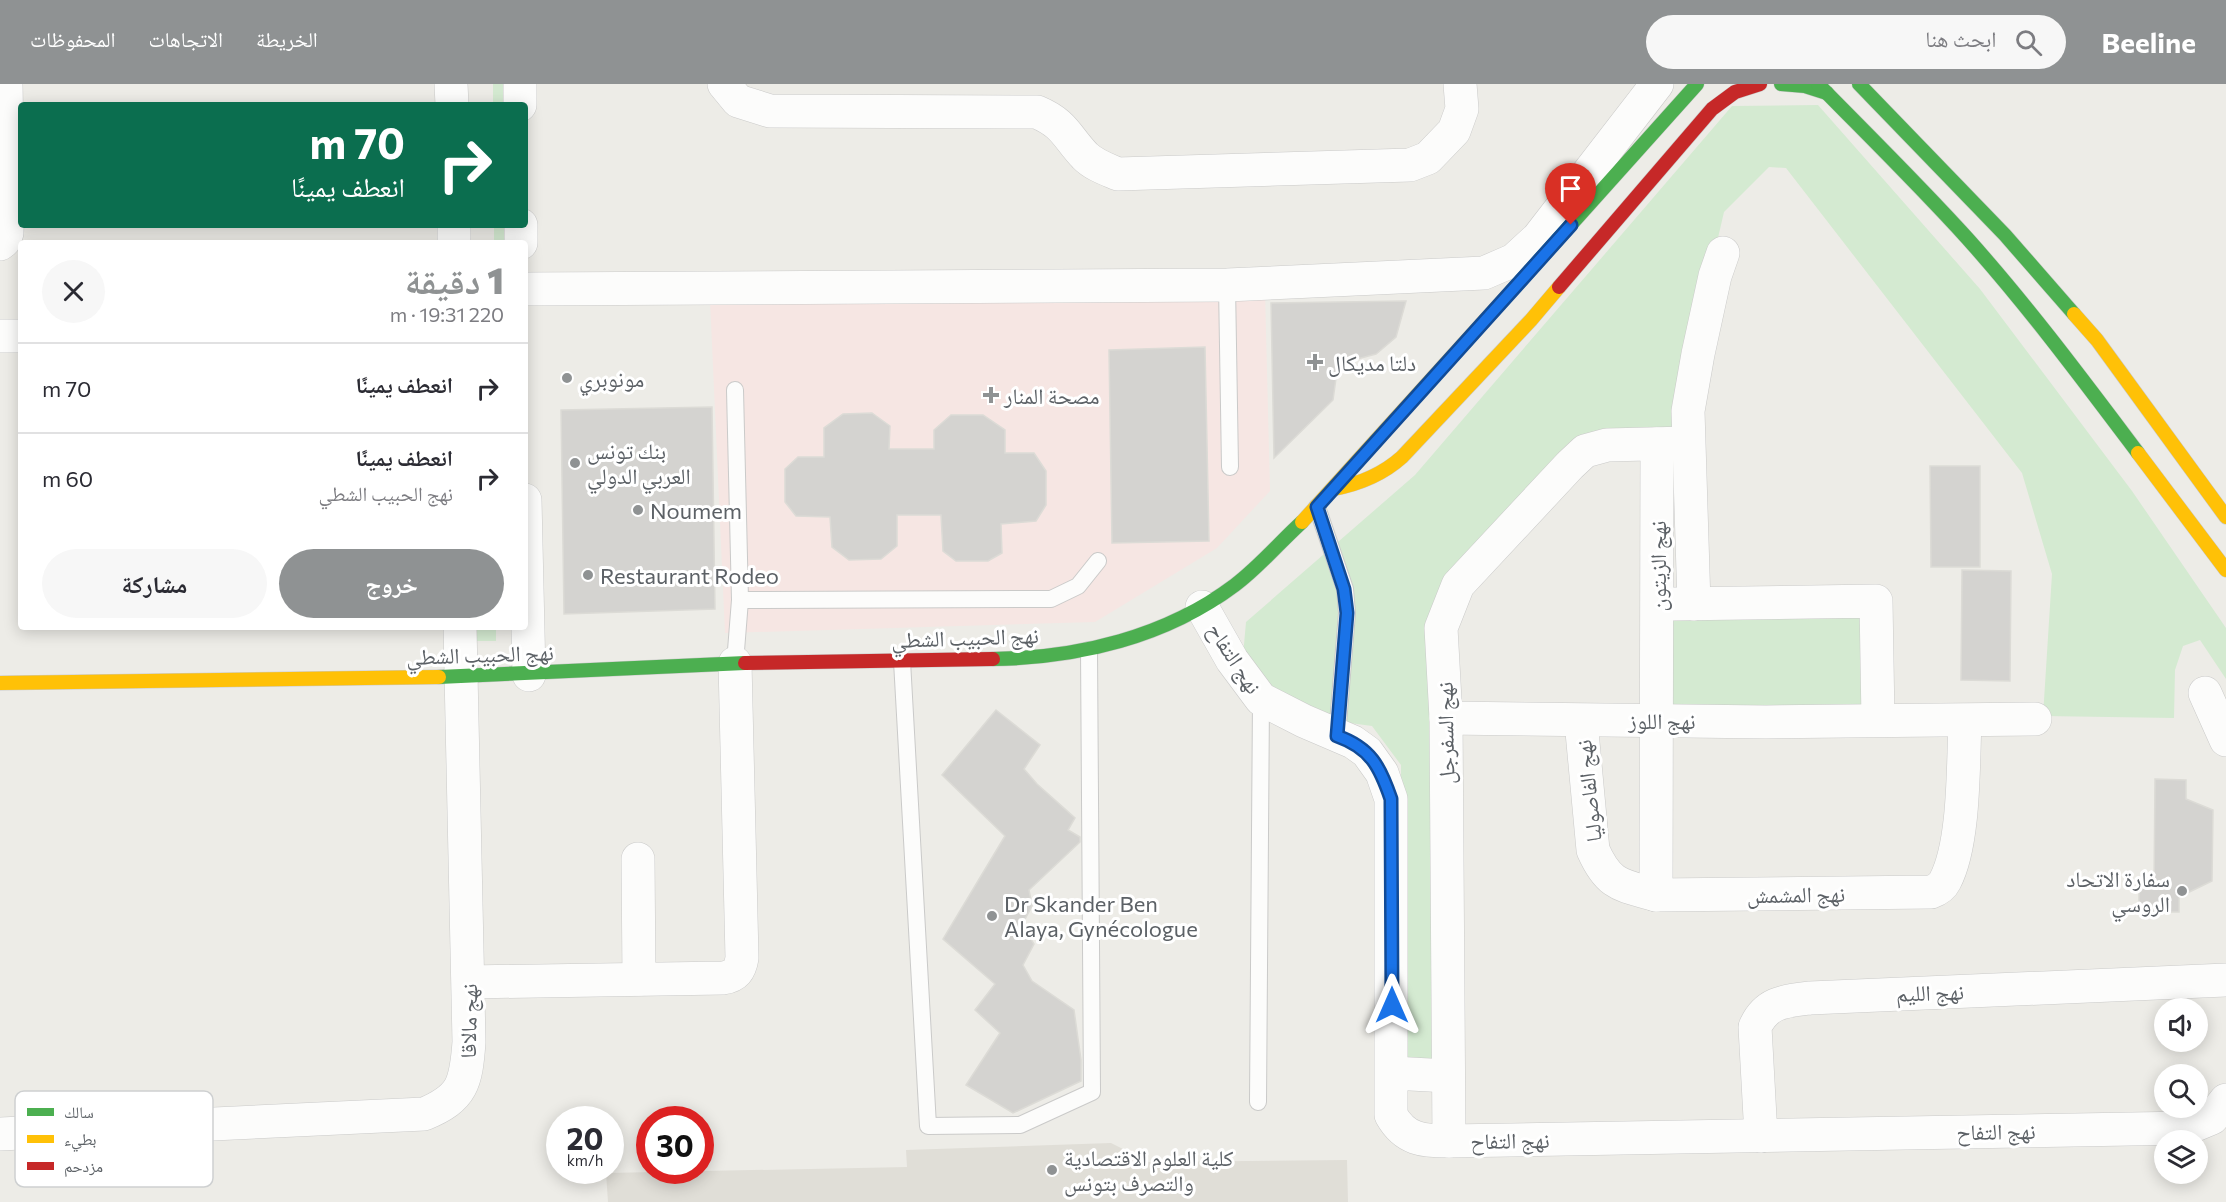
<!DOCTYPE html>
<html lang="ar">
<head>
<meta charset="utf-8">
<style>
	:root { --surface:#fff; --page:#f7f7f7; --text:#2b2b33; --muted:#7c7c81; --line:#e1e1e2; --accent:#8f9293 }
	body { margin:0; font-family:Commissioner,"Noto Naskh Arabic",sans-serif; background:var(--page); color:var(--text); direction:rtl; height:100vh; display:flex; flex-direction:column; font-size:22px; white-space:nowrap }
	* { box-sizing:border-box; margin:0 }
	p { font-size:20px; color:var(--muted) }
	.icon { flex:none; width:33px; height:33px; fill:none; stroke:currentColor; stroke-width:2; stroke-linecap:round; stroke-linejoin:round }
	.map { position:relative; flex:1; overflow:hidden; direction:ltr }
	.sheet { position:absolute; left:18px; top:156px; width:510px; height:390px; display:flex; flex-direction:column; background:var(--surface); border-radius:6px; box-shadow:0 3px 15px #0003; direction:rtl }
	.sheet>* { flex:none }
	.banner { position:absolute; left:18px; top:18px; width:510px; height:126px; border-radius:6px; box-shadow:0 3px 15px #0003; direction:rtl; background:#0b6e4f; color:#fff; overflow:hidden }
	.tools { position:absolute; left:2154px; top:914px; display:grid; gap:12px }
	.tools a { display:grid; place-items:center; width:54px; height:54px; border-radius:50%; background:var(--surface); box-shadow:0 3px 15px #0003; font-size:30px }
	.speed { position:absolute; left:546px; top:1022px; display:flex; gap:12px; font-size:30px; font-weight:700; text-align:center }
	.speed>* { display:grid; place-content:center; width:78px; height:78px; border-radius:50%; background:var(--surface); box-shadow:0 3px 15px #0003; line-height:1 }
	.speed small { font-size:15px; font-weight:400 }
	.speed .limit { border:9px solid #d22; background:#fff; color:#111 }
	.pin { position:absolute; display:grid; place-items:center; width:51px; height:51px; color:#fff; margin:-62px -26px; border-radius:50% 50% 50% 0; rotate:-45deg; box-shadow:0 0 6px #0007 }
	.pin .icon { rotate:45deg }
	.me { position:absolute; width:66px; margin:-33px; rotate:0deg; stroke-linejoin:round; filter:drop-shadow(0 0 4px #0008) }
	.turn { display:flex; align-items:center; gap:21px; height:126px; padding:0 24px; font-size:27px }
	.turn .icon { width:78px; height:78px; stroke-width:2.5 }
	.turn b { display:block; font-size:42px; line-height:51px }
	.round { display:grid; place-items:center; flex:none; width:63px; height:63px; border-radius:32px; background:var(--page) }
	.summary { display:flex; align-items:center; justify-content:space-between; height:102px; padding:0 24px }
	h1 { font-size:36px; font-weight:800; line-height:45px; color:var(--accent) }
	.primary-button { display:flex; gap:12px; margin-top:auto; padding:12px 24px }
	.primary-button a { flex:1; height:69px; border-radius:36px; background:var(--accent); color:#fff; font-size:24px; font-weight:800; line-height:69px; text-align:center }
	.primary-button a+a { background:var(--page); color:var(--text) }
	ul { padding:0; list-style:none }
	li { display:flex; align-items:center; gap:18px; height:90px; padding:0 24px; border-top:2px solid var(--line) }
	li div { flex:1 }
	li b { display:block; font-size:22px }
	li em { font-style:normal }
	header { display:flex; align-items:center; gap:36px; box-sizing:border-box; height:84px; padding:0 30px; background:var(--accent); color:#fff }
	header strong { font-size:28px }
	nav { display:flex; gap:33px; margin-inline-start:auto; font-size:21px }
	.search { width:420px; height:54px; background:var(--page); display:flex; align-items:center; gap:15px; box-sizing:border-box; padding:0 21px; border-radius:33px; color:var(--muted); font-size:22px }
	.map>svg:first-child { display:block }
	.education { fill:#e0ded7 }
	.medical { fill:#f6e6e3 }
	.grass { fill:#d4ead1 }
	.building { fill:#d4d3d0; stroke:#dcdbd6; stroke-width:1.5 }
	.lines { fill:none; stroke-linecap:round; stroke-linejoin:round }
	.lane-casing { stroke:#cacac9; stroke-width:18 }
	.street-casing { stroke:#cacac9; stroke-width:34 }
	.fast-casing { stroke:#c9c9c8; stroke-width:15 }
	.slow-casing { stroke:#c9c9c8; stroke-width:15 }
	.jam-casing { stroke:#c9c9c8; stroke-width:15 }
	.lane { stroke:#fcfcfb; stroke-width:16 }
	.street { stroke:#fcfcfb; stroke-width:33 }
	.fast { stroke:#4caf50; stroke-width:14 }
	.slow { stroke:#ffc107; stroke-width:14 }
	.jam { stroke:#c62828; stroke-width:14 }
	.route-casing { stroke:#114b97; stroke-width:15 }
	.route { stroke:#1a73e8; stroke-width:10 }
	.poi-dot { fill:#8f9293; stroke:#fff; stroke-width:2 }
	.labels { text-anchor:middle; dominant-baseline:central; stroke-width:6; stroke-linejoin:round; paint-order:stroke }
	.poi-label { font-size:22px; fill:#5c6166; stroke:#fff; text-anchor:start }
	.street-label { font-size:22px; fill:#5c6166; stroke:#fff }
	.key { fill:#fff; stroke:#ced0d1; stroke-width:1.5 }
	.key-label { font-size:16px; fill:#5c6166 }
</style>
</head>
<body>
<header>
<strong>Beeline</strong>
<div class="search"><svg class="icon" aria-label="search" viewBox="0 0 24 24"><circle cx="10" cy="10" r="6"/><path d="M15 15l6 6"/></svg>ابحث هنا</div>
<nav><a>الخريطة</a><a>الاتجاهات</a><a>المحفوظات</a></nav>
</header>
<div class="map">
<svg width="2226" height="1118" viewBox="0 0 2226 1118">
	<rect width="100%" height="100%" fill="#edece7"/>
	<polygon class="education" points="1111,1059 1149,1078 1347,1076 1348,1118 608,1118 606,1089 907,1083 906,1066"/>
	<polygon class="medical" points="1265,207 1270,407 1217,464 1095,538 725,549 710,216"/>
	<g class="grass">
		<rect x="493" y="0" width="14" height="21"/>
		<polygon points="1818,21 1980,205 2132,407 2226,544 2226,595 2200,556 2183,562 2175,586 2174,634 2043,632 2052,490 2022,389 1786,84 1769,83 1724,128 1672,351 1584,355 1436,515 1440,981 1401,979 1401,681 1372,642 1320,635 1266,607 1243,572 1246,538 1415,391 1732,22"/>
		<rect x="494" y="141" width="15" height="18"/>
		<polygon points="1861,534 1861,621 1671,622 1670,535"/>
		<rect x="471" y="543" width="25" height="14"/>
	</g>
	<g class="building">
		<polygon points="1406,217 1396,253 1376,270 1338,280 1333,316 1274,374 1271,219"/>
		<polygon points="1205,263 1209,457 1112,459 1109,266"/>
		<polygon points="712,323 715,525 564,530 561,326"/>
		<polygon points="872,329 890,342 889,365 934,365 934,346 951,331 983,331 1005,346 1005,369 1034,369 1046,387 1046,421 1036,437 1001,440 1002,469 988,477 956,477 943,467 941,431 897,431 897,462 881,475 849,476 832,463 830,433 796,432 785,418 785,385 798,373 824,373 824,344 843,330"/>
		<polygon points="1930,382 1980,382 1980,483 1931,483"/>
		<polygon points="1962,486 2011,487 2010,597 1961,596"/>
		<polygon points="996,626 1040,661 1024,685 1037,700 1075,734 1068,746 1080,753 1080,758 1029,806 1032,822 1022,841 1034,860 1023,881 1032,897 1074,926 1081,976 1081,997 1013,1029 966,1001 1000,949 975,926 995,900 943,855 1005,752 942,691"/>
		<polygon points="2155,695 2186,696 2186,715 2213,726 2212,797 2179,813 2179,828 2139,828 2139,803 2154,803"/>
	</g>
	<g class="lines">
		<defs>
			<g id="lane">
				<polyline points="1227,201 1230,383"/>
				<polyline points="1317,423 1345,505 1347,529 1337,652"/>
				<polyline points="740,516 1051,515 1078,502 1098,477"/>
				<polyline points="902,577 928,1042 1020,1041 1092,1008 1089,566"/>
				<polyline points="735,579 740,516 735,306"/>
				<polyline points="1258,1018 1261,615"/>
			</g>
			<g id="street">
				<polyline points="451,0 452,21"/>
				<polyline points="520,0 520,21"/>
				<path d="M724 0 738 17 770 27 1037 28C1065 40 1066 52 1085 72 1094 81 1106 85 1118 90L1410 81 1428 74 1454 47 1462 25 1460 0"/>
				<polyline points="454,141 454,159"/>
				<polyline points="521,141 521,159"/>
				<polyline points="0,160 4,157 7,149 8,114 6,0"/>
				<polyline points="525,205 1227,201 1484,189 1514,176 1538,154 1657,0"/>
				<polyline points="0,252 21,252"/>
				<polyline points="525,416 529,591"/>
				<polyline points="1673,520 1876,517 1878,636"/>
				<polyline points="1694,520 1688,327 1698,270 1715,192 1723,169"/>
				<path d="M1202 523 1232 576 1261 615 1304 637 1353 658 1367 668 1382 689 1391 715V1031C1405 1056 1423 1057 1449 1057L2188 1044 2212 1034 2226 1016"/>
				<polyline points="2205,609 2226,656"/>
				<polyline points="1446,634 1766,638 2035,635"/>
				<path d="M1581 637 1593 766C1609 802 1621 801 1656 811L1931 808C1937 806 1942 803 1945 797 1965 759 1963 680 1965 637"/>
				<polyline points="638,775 639,895"/>
				<polyline points="1656,811 1657,360"/>
				<path d="M469 898 723 894C736 892 740 886 742 874L735 579"/>
				<polyline points="1392,989 1448,992"/>
				<path d="M0 1050 424 1030C463 1014 466 999 469 958L460 543"/>
				<path d="M1761 1052 1755 943C1766 918 1785 917 1810 914L2226 896"/>
				<polyline points="1449,1057 1446,634 1441,544 1458,501 1570,381 1585,367 1607,361 1688,359"/>
			</g>
			<g id="fast">
				<polyline points="1781,0 1805,2 1827,9"/>
				<path d="M1818 0C1868 51 1919 101 1967 154 2028 222 2083 296 2138 369"/>
				<polyline points="1859,0 2005,151 2074,230"/>
				<polyline points="1515,203 1697,0"/>
				<path d="M993 575C1078 574 1166 553 1235 501 1259 483 1280 458 1302 438"/>
				<polyline points="439,593 745,579"/>
			</g>
			<g id="slow">
				<polyline points="2074,230 2097,256 2226,433"/>
				<polyline points="2138,369 2226,486"/>
				<path d="M1333 405C1360 400 1382 391 1402 373L1531 236 1559 203"/>
				<polyline points="1302,438 1515,203"/>
				<polyline points="0,599 439,593"/>
			</g>
			<g id="jam">
				<polyline points="1559,203 1712,25 1735,8 1760,0"/>
				<polyline points="745,579 993,575"/>
			</g>
		</defs>
		<use href="#lane" class="lane-casing"/>
		<use href="#street" class="street-casing"/>
		<use href="#fast" class="fast-casing"/>
		<use href="#slow" class="slow-casing"/>
		<use href="#jam" class="jam-casing"/>
		<use href="#lane" class="lane"/>
		<use href="#street" class="street"/>
		<use href="#fast" class="fast"/>
		<use href="#slow" class="slow"/>
		<use href="#jam" class="jam"/>
	</g>
	<g class="lines">
		<defs>
			<path id="route" d="M1392 921 1391 715C1380 683 1371 664 1337 652L1347 529 1344 505 1317 423 1571 141"/>
		</defs>
		<use href="#route" class="route-casing"/>
		<use href="#route" class="route"/>
	</g>
	<g class="poi-dot">
		<path d="M1312 269h6v6h6v6h-6v6h-6v-6h-6v-6h6z"/>
		<circle cx="567" cy="294" r="6"/>
		<path d="M988 302h6v6h6v6h-6v6h-6v-6h-6v-6h6z"/>
		<circle cx="575" cy="379" r="6"/>
		<circle cx="638" cy="426" r="6"/>
		<circle cx="588" cy="491" r="6"/>
		<circle cx="2182" cy="807" r="6"/>
		<circle cx="992" cy="832" r="6"/>
		<circle cx="1052" cy="1086" r="6"/>
	</g>
	<g class="labels">
		<g class="poi-label">
			<text x="1328" y="278">دلتا مديكال</text>
			<text x="579" y="294">مونوبري</text>
			<text x="1004" y="311">مصحة المنار</text>
			<text x="587" y="366">بنك تونس<tspan x="587" dy="25">العربي الدولي</tspan></text>
			<text x="650" y="426">Noumem</text>
			<text x="600" y="491">Restaurant Rodeo</text>
			<text x="2170" y="794" text-anchor="end">سفارة الاتحاد<tspan x="2170" dy="25">الروسي</tspan></text>
			<text x="1004" y="819">Dr Skander Ben<tspan x="1004" dy="25">Alaya, Gynécologue</tspan></text>
			<text x="1064" y="1073">كلية العلوم الاقتصادية<tspan x="1064" dy="25">والتصرف بتونس</tspan></text>
		</g>
		<g class="street-label">
			<text transform="translate(1657 482) rotate(-90)">نهج الزيتون</text>
			<text transform="translate(965 553) rotate(-2)">نهج الحبيب الشطي</text>
			<text transform="translate(480 570) rotate(-2)">نهج الحبيب الشطي</text>
			<text transform="translate(1235 574) rotate(57)">نهج التفاح</text>
			<text x="1662" y="636">نهج اللوز</text>
			<text transform="translate(1445 649) rotate(-91)">نهج السفرجل</text>
			<text transform="translate(1588 707) rotate(-96)">نهج الفاصوليا</text>
			<text transform="translate(1796 810) rotate(-1)">نهج المشمش</text>
			<text transform="translate(1930 908) rotate(-2)">نهج الليم</text>
			<text transform="translate(468 937) rotate(-89)">نهج مالاقا</text>
			<text transform="translate(1996 1047) rotate(-1)">نهج التفاح</text>
			<text transform="translate(1510 1056) rotate(-1)">نهج التفاح</text>
		</g>
	</g>
	<rect x="15" y="1007" width="198" height="96" rx="9" class="key"/>
	<rect x="27" y="1024" width="27" height="8" fill="#4caf50"/>
	<rect x="27" y="1051" width="27" height="8" fill="#ffc107"/>
	<rect x="27" y="1078" width="27" height="8" fill="#c62828"/>
	<g class="key-label">
		<text x="64" y="1034">سالك</text>
		<text x="64" y="1061">بطيء</text>
		<text x="64" y="1088">مزدحم</text>
	</g>
</svg>
<div class="tools">
<a><svg class="icon" aria-label="sound" viewBox="0 0 24 24"><path d="M4 9h4l5-4v14l-5-4H4zM17 9q2 3 0 6"/></svg></a>
<a><svg class="icon" aria-label="search" viewBox="0 0 24 24"><circle cx="10" cy="10" r="6"/><path d="M15 15l6 6"/></svg></a>
<a><svg class="icon" aria-label="layers" viewBox="0 0 24 24"><path d="M12 4l9 5-9 5-9-5zM3 14l9 5 9-5"/></svg></a>
</div>
<div class="speed"><div>20<small>km/h</small></div><div class="limit">30</div></div>
<div class="pin" style="left:1571px;top:141px;background:#d93025"><svg class="icon" aria-label="arrive" viewBox="0 0 24 24"><path d="M6 21V4h12l-3 4 3 4H6"/></svg></div>
<svg class="me" style="left:1392px;top:921px" viewBox="-20 -20 40 40"><path d="M0-17L14 15 0 8-14 15z" fill="#1a73e8" stroke="#fff" stroke-width="4"/></svg>
<div class="banner">
<div class="turn"><svg class="icon" aria-label="right" viewBox="0 0 24 24"><path d="M7 20v-9h11M14 6l5 5-5 5"/></svg><div><b>70 m</b>انعطف يمينًا</div></div>
</div>
<section class="sheet">
<div class="summary"><div><h1>1 دقيقة</h1><p>220 m · 19:31</p></div><a class="round"><svg class="icon" aria-label="close" viewBox="0 0 24 24"><path d="M6 6l12 12M18 6L6 18"/></svg></a></div>
<ul>
<li><svg class="icon" aria-label="right" viewBox="0 0 24 24"><path d="M7 20v-9h11M14 6l5 5-5 5"/></svg><div><b>انعطف يمينًا</b></div><em>70 m</em></li>
<li><svg class="icon" aria-label="right" viewBox="0 0 24 24"><path d="M7 20v-9h11M14 6l5 5-5 5"/></svg><div><b>انعطف يمينًا</b><p>نهج الحبيب الشطي</p></div><em>60 m</em></li>
</ul>
<div class="primary-button"><a>خروج</a><a>مشاركة</a></div>
</section>
</div>
</body>
</html>
